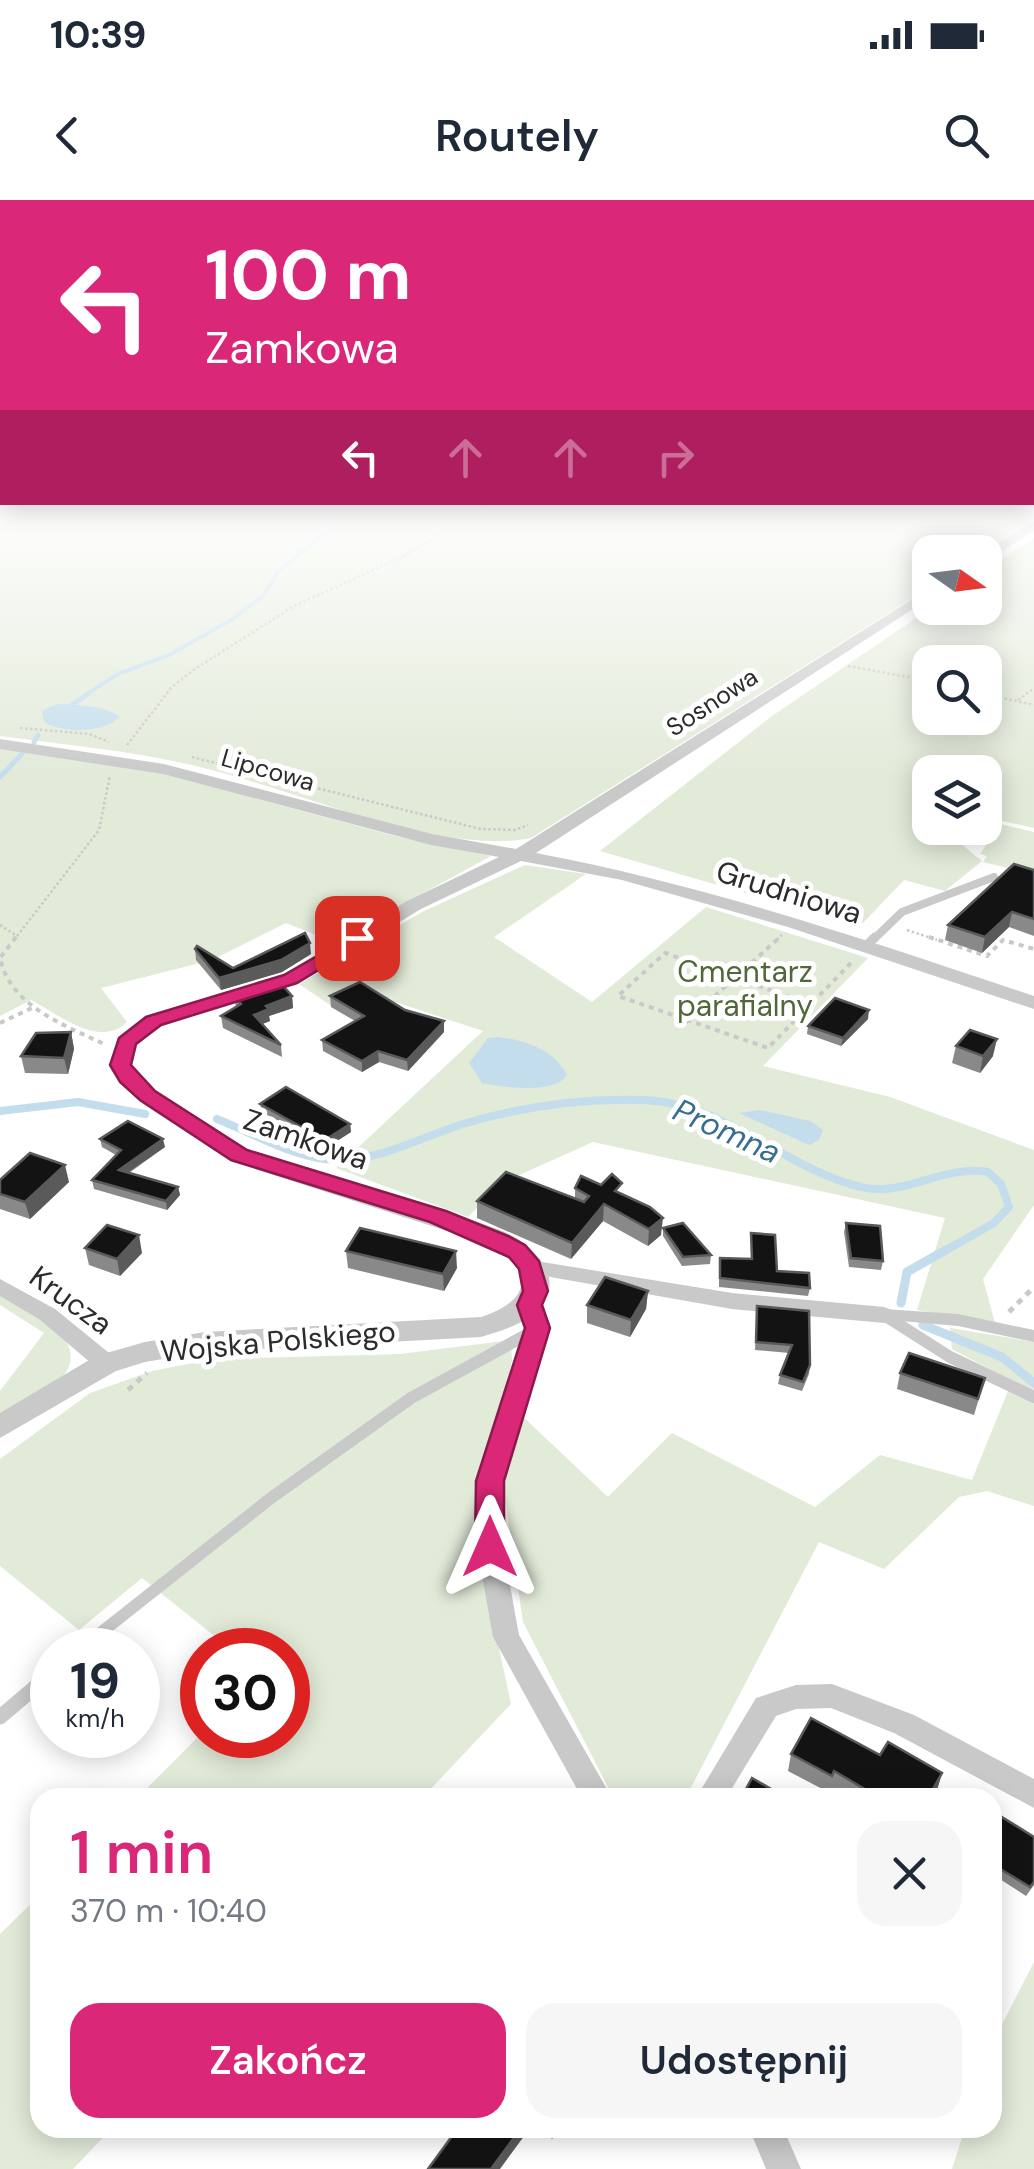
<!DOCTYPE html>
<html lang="pl">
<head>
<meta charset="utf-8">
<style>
	:root { --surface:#fff; --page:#f6f6f7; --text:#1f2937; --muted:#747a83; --accent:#db2777 }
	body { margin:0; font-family:"DM Sans",sans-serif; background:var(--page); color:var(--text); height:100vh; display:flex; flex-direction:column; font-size:38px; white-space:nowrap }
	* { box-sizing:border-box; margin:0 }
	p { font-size:32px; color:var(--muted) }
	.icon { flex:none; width:55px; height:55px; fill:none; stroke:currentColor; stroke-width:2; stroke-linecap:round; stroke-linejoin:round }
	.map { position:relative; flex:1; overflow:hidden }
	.panel { position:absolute; left:30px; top:1588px; width:972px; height:350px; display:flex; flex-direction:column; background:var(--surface); border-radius:30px; box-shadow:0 5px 25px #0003 }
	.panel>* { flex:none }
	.hud { position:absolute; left:0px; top:0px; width:1035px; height:305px; box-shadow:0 5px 25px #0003; background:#db2777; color:#fff; overflow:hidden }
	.needle { width:65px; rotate:104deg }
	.controls { position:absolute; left:912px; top:335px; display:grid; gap:20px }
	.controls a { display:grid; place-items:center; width:90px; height:90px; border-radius:20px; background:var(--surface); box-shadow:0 5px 25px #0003; font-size:50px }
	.speed { position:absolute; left:30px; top:1428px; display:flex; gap:20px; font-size:50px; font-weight:700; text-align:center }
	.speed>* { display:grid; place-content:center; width:130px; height:130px; border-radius:50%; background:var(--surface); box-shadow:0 5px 25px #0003; line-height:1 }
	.speed small { font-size:25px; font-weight:400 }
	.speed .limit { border:15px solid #d22; background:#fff; color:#111 }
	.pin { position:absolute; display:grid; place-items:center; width:85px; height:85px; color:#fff; margin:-42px; border-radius:20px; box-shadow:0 5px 15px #0006 }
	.me { position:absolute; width:110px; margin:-55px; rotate:0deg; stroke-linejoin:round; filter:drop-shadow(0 0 8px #0008) }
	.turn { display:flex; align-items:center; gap:35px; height:210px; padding:0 40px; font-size:45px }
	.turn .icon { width:130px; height:130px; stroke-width:2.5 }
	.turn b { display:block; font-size:70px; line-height:85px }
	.lanes { display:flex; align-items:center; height:95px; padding:0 40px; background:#0003; justify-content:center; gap:50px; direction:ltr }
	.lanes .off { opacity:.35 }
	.round { display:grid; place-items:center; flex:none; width:105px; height:105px; border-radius:30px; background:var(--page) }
	.overview { display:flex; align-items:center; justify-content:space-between; height:170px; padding:0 40px }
	h1 { font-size:60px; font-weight:600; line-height:75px; color:var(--accent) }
	.cta { display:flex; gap:20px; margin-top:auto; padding:20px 40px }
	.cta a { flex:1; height:115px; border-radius:30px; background:var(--accent); color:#fff; font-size:40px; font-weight:600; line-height:115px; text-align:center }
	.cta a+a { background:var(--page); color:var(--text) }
	.status { display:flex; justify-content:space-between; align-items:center; height:70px; padding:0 50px; background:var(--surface); direction:ltr }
	.status svg { height:28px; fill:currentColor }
	header { display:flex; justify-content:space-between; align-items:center; height:130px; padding:0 40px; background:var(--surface); font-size:45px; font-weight:600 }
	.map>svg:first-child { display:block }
	.green { fill:#e2ead8; fill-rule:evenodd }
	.water { fill:#c3ddec }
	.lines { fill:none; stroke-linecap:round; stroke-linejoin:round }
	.stream-far3 { stroke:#c3ddec; stroke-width:4 }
	.stream-far2 { stroke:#c3ddec; stroke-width:5 }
	.stream-far1 { stroke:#c3ddec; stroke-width:8 }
	.stream { stroke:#c3ddec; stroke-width:9 }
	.path-far2 { stroke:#c9c9c9; stroke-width:2.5; stroke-dasharray:2.5 2.5; stroke-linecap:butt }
	.path-far1 { stroke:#c9c9c9; stroke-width:4; stroke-dasharray:5 5; stroke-linecap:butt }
	.path { stroke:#c9c9c9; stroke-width:5; stroke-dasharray:6 6; stroke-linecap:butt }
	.service-far3 { stroke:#c9c9c9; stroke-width:8 }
	.service-far2 { stroke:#c9c9c9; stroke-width:9 }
	.service-far1 { stroke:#c9c9c9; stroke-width:12 }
	.service { stroke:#c9c9c9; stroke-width:15 }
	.pedestrian { fill:#c9c9c9; fill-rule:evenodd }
	.minor { fill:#c9c9c9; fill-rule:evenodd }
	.tertiary { fill:#c9c9c9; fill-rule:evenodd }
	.wall { fill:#898989 }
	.shaded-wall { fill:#5a5a5a }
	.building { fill:#131313; stroke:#5a5a5a; stroke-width:2.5 }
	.route { fill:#db2777; stroke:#8e194d; stroke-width:2.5 }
	.labels { text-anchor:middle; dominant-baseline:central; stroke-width:10; stroke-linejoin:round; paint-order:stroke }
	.far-street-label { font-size:25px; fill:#2c2c2c; stroke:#fff }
	.street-label { font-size:30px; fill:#2c2c2c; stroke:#fff }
	.park-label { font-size:30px; fill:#506838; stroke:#fff }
	.water-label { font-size:32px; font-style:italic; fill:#386f90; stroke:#fff }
</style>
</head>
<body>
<div class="status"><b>10:39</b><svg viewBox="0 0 49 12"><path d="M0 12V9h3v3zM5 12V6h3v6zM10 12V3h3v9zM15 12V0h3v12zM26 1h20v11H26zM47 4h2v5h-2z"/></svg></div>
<header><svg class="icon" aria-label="back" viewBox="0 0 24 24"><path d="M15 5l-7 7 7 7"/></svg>Routely<svg class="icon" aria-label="search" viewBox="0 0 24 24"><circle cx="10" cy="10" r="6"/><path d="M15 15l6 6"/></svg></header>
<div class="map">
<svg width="1034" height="1969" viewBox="0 0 1034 1969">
	<rect width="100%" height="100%" fill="#fff"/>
	<g class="green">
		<path d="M0 305H1034V320L983 352H930V387L531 638C445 656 305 594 219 572 148 552 73 546 0 536Z"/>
		<path d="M1034 338V628L985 617V572H930V628H965L955 639 982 661 945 691 904 680 863 723 842 721 600 651 772 516 931 408H985V371ZM930 462H985V518H930Z"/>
		<path d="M0 549 134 566 399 637 491 656 334 742 286 723 212 760 101 788 127 822C99 849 60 815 31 800L0 816Z"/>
		<polygon points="1000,624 1034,632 1034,674 983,662 987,656 980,654"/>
		<polygon points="525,665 586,674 494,737 592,802 706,707 868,758 763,866 890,897 1034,950 1034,1005 983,1079 995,1123 917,1110 945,1018 593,942 501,983 468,1017 336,968 483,831 362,791 330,805 299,784 422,712"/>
		<path d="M0 1092C24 1108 91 1136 65 1174 61 1180 11 1210 0 1218V1191L44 1133 0 1105Z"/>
		<polygon points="950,1128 1034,1142 1034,1306 987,1291 959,1297 884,1369 819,1342 686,1597 613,1597 523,1422 502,1278 520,1214 608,1297 672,1233 815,1307 880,1255 972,1280 1008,1191 1023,1187 952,1149"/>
		<polygon points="511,1140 512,1161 481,1284 486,1388 511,1504 423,1597 138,1597 202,1533 288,1535 288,1450 232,1450 142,1378 79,1430 0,1366 0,1259 90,1193 152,1171 214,1159 400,1154"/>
		<polygon points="40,1695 40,1928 112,1928 73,1969 0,1969 0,1734"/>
		<polygon points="1034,1762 1034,1969 952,1969 965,1928 992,1928 993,1842"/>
	</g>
	<g class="water">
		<path d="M57 504C77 505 105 505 120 517 103 533 65 534 44 522L42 511Z"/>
		<path d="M498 837C526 841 552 848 567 875 553 895 504 887 482 883L469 863 488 838Z"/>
		<polygon points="760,910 810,921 823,930 819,940 809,945 739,913"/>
	</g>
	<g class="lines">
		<polyline class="stream-far3" points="84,496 118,474 169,455 233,419 264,395 277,373 334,325"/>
		<g class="stream-far2">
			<polyline points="65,509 88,494"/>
			<polyline points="34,542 38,535"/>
			<polyline points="0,577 22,554"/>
		</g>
		<g class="stream-far1">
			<polyline points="0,911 78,902 145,914"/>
			<path d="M217 919C255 934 297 960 339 960 381 960 424 936 463 924 520 907 584 898 644 900 724 902 785 969 861 987 903 998 944 964 988 972L1001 984 1009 1007 994 1023 941 1053"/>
		</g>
		<g class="stream">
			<polyline points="901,1103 907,1072 946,1050"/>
			<polyline points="923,1125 1002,1157 1034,1183"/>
		</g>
		<g class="path-far2">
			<polyline points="848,466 930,481"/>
			<polyline points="985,494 1034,505"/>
			<polyline points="1018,500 1034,488"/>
			<polyline points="20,528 89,534 109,542"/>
			<polyline points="127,545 172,487 192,471 294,406 406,355 486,305"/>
			<polyline points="192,557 481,629 515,630 528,625"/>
			<polyline points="0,725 17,736"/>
			<polyline points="907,730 937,740"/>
			<polyline points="14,740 99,630 110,575"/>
			<polyline points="777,740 782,735"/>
		</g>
		<g class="path-far1">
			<path d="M16 737 0 758C10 806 64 825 104 844"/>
			<polyline points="929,737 987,756 1003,740 1034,749"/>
			<polyline points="810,804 665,753 618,796 768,848 852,762 851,761"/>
			<polyline points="0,823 32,808"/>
			<polyline points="685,823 780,737"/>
		</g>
		<g class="path">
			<polyline points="1009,1112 1034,1087"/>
			<polyline points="128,1190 147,1173"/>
		</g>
		<polyline class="service-far3" points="873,740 902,712 994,677"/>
		<polyline class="service-far2" points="866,746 875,737"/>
		<g class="service-far1">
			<polyline points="884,1115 950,1157 1034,1197"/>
			<polyline points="79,1450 271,1298 411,1198 537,1129"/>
		</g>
		<polyline class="service" points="0,1517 52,1473"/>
		<polygon class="pedestrian" points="884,1109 958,1114 1034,1130 1034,1142 958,1126 878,1119 876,1115 878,1111"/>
		<g class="minor">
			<polygon points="530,1060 732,1093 884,1107 892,1110 895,1115 892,1120 884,1123 732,1109 522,1072 519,1067"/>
			<polygon points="0,1079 55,1109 114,1157 117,1163 114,1169 98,1169 39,1119 0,1096"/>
			<polygon points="529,1097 537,1100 549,1129 502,1281 503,1347 519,1435 612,1598 582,1598 493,1437 477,1347 478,1281 527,1129 518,1105 521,1100"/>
			<polygon points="832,1484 914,1515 1034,1579 1034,1608 894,1533 831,1508 796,1509 776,1516 726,1598 696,1598 756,1498 796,1485"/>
			<polygon points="749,1928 783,1928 801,1969 766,1969"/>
		</g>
		<g class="tertiary">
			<polygon points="1034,321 1034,331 985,361 983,352"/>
			<path d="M930 388V398L536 653C706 685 870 741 1034 796V809L788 727 622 680 521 661 421 709 298 783 161 826 137 845 132 865C154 900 224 941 262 956 328 982 399 994 466 1018 485 1025 506 1030 522 1042 537 1053 555 1073 548 1092 538 1121 507 1129 481 1137L205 1152 145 1162 116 1171 0 1238V1213L96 1156 145 1142 205 1132 481 1117C541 1097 530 1062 478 1041L233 962 140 902 110 865 118 837 145 816 284 775 407 701 499 657 431 645 163 574 0 549V539L164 564 432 634 516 649Z"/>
		</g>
	</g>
	<g class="wall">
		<polygon points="1034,670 1034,736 1009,727 982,753 945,740 948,725"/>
		<polygon points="195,749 233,768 311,754 282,772 221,790 196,760"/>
		<polygon points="234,795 292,796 293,808 269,816 270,821 262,824 281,845 282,857 223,828 221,816 236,808"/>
		<polygon points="330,796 405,810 444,832 408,871 379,862 362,872 323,851 322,840 355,821 331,807"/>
		<polygon points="868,819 841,846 807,834 808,826"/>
		<polygon points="71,832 74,849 68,874 25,873 21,856"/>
		<polygon points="956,846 993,856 980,873 952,863"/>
		<polygon points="260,904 350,924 351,932 326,948 262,912"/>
		<polygon points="100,939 165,947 129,973 178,987 180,995 167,1010 94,989 92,980 116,955 102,947"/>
		<polygon points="0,980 69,982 30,1019 0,1009"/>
		<polygon points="601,985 621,994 661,1035 648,1046 603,1021 571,1059 477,1018 477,1001 575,998 575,988"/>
		<polygon points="846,1023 883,1061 881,1070 849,1067 844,1032"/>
		<polygon points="663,1028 711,1055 710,1064 682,1066 663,1036"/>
		<polygon points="751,1033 777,1071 810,1088 808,1096 719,1087 719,1067 751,1059"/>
		<polygon points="85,1048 142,1053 120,1076 89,1065"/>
		<polygon points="346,1051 457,1068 444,1091 348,1068"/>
		<polygon points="648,1091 646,1109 630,1137 587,1123 587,1105"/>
		<polygon points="757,1106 810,1165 809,1174 802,1191 778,1184 780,1175 789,1153 755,1150"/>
		<polygon points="900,1173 985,1178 974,1215 897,1189"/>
		<polygon points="791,1554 880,1555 942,1573 937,1590 932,1598 847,1598 830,1588 828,1592 788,1571"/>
		<polygon points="992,1622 1034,1637 1034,1685 1026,1696 992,1674"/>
		<polygon points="540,1928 560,1928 552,1939"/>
	</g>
	<g class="shaded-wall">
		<polygon points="1012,712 1009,727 982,753 985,737"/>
		<polygon points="310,743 311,754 282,772 221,790 219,778"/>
		<polygon points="292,796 293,808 269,816 270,821 255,827 254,815 266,806"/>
		<polygon points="869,810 868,819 841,846 843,838"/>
		<polygon points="444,821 444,832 408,871 407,860"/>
		<polygon points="71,832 74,849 68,874 64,858"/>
		<polygon points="997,839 993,856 980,873 983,856"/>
		<polygon points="378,851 379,862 362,872 362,861"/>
		<polygon points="350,924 351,932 326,948 325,940"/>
		<polygon points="163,939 165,947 120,978 119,970"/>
		<polygon points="65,965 69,982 30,1019 25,1002"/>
		<polygon points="178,987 180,995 167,1010 166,1001"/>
		<polygon points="604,1004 603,1021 571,1059 572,1043"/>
		<polygon points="663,1018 661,1035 648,1046 649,1029"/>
		<polygon points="139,1035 142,1053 120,1076 117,1059"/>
		<polygon points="456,1051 457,1068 444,1091 443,1074"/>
		<polygon points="648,1091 646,1109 630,1137 631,1120"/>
		<polygon points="942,1573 937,1590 932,1598 928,1598"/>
		<polygon points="521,1928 530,1928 500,1969 491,1969"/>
		<polygon points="552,1928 560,1928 552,1939"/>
	</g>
	<g class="building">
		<polygon points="1014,664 1034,670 1034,719 1012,712 985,737 948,725"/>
		<polygon points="305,733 310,743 281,760 219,778 195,749 197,746 233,768"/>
		<polygon points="279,781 292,796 266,806 269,809 254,815 281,845 221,816 241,804 234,795"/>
		<polygon points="360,782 405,810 444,821 407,860 378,851 362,861 322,840 364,816 330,796"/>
		<polygon points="835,798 869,810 843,838 808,826"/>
		<polygon points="970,830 997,839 983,856 956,846"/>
		<polygon points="71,832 64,858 21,856 36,833"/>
		<polygon points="286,887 350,924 325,940 260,904"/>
		<polygon points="128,921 163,939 119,970 178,987 166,1001 92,980 121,950 100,939"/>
		<polygon points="30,953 65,965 25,1002 0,994 0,980"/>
		<polygon points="506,972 584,1002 589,996 575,988 581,976 601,985 612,974 622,983 615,991 650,1007 663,1018 649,1029 604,1004 572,1043 477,1001"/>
		<polygon points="683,1023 711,1055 683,1057 663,1028"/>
		<polygon points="846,1023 880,1026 883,1061 851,1058"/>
		<polygon points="107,1025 139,1035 117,1059 85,1048"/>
		<polygon points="360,1028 456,1051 443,1074 346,1051"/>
		<polygon points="751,1033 775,1035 777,1071 809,1073 810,1088 720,1078 720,1058 752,1059"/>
		<polygon points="605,1077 648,1091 631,1120 587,1105"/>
		<polygon points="757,1106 809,1111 810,1165 803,1182 780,1175 792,1145 756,1142"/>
		<polygon points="909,1153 985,1178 978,1199 900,1173"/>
		<polygon points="811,1518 880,1555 888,1542 942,1573 928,1598 880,1598 834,1571 832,1576 791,1554"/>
		<polygon points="752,1578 771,1589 766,1598 741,1598"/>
		<polygon points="997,1614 1034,1637 1034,1682 1030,1687 992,1664 992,1622"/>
		<polygon points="458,1928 521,1928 491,1969 428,1969"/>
	</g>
	<linearGradient id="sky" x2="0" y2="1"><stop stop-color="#99c4ea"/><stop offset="0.52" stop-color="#fff"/><stop offset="1" stop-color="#fff" stop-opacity="0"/></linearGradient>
	<rect width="1034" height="581" fill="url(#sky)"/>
	<polygon class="route" points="357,733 366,738 364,742 297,783 161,825 136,844 131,865 155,891 247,950 446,1011 508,1036 525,1045 539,1061 548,1091 542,1105 550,1128 504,1281 504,1347 500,1356 490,1359 480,1356 475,1347 476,1281 525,1128 517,1105 523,1091 519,1069 509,1057 430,1022 231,960 140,900 120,882 110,865 119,838 146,817 284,775"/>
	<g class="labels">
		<g class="far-street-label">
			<text transform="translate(712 502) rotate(-33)">Sosnowa</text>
			<text transform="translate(268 570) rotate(16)">Lipcowa</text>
		</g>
		<g class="street-label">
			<text transform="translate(789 692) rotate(17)">Grudniowa</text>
			<text transform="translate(306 939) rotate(19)">Zamkowa</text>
			<text transform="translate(71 1100) rotate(36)">Krucza</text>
			<text transform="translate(278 1141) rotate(-5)">Wojska Polskiego</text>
		</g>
		<g class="park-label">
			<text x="745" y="771">Cmentarz<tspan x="745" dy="34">parafialny</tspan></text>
		</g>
		<g class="water-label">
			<text transform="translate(727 931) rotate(24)">Promna</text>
		</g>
	</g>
</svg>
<div class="controls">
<a><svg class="needle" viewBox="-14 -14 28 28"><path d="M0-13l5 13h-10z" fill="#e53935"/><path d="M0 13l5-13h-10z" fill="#747a83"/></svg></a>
<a><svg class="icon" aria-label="search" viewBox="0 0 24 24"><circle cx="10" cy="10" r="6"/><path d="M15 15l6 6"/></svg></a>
<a><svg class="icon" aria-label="layers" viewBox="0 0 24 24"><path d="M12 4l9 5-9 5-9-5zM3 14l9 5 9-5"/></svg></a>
</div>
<div class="speed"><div>19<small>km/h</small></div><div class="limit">30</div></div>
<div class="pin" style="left:357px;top:738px;background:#d93025"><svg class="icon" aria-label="arrive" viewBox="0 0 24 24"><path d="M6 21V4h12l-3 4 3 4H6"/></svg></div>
<svg class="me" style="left:490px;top:1347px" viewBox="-20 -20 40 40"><path d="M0-17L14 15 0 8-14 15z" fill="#db2777" stroke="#fff" stroke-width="4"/></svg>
<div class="hud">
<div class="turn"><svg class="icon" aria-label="left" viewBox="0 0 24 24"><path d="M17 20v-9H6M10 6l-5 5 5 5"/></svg><div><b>100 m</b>Zamkowa</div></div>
<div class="lanes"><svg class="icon" aria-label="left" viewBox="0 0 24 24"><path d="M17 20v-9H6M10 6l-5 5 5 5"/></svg><svg class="icon off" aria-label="ahead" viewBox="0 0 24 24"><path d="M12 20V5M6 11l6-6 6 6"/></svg><svg class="icon off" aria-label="ahead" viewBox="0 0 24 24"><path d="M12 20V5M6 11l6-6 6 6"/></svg><svg class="icon off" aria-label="right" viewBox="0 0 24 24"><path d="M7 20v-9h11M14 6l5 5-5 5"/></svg></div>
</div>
<section class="panel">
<div class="overview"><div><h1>1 min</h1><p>370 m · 10:40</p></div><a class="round"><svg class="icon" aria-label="close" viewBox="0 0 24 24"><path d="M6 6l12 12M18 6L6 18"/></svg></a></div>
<div class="cta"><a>Zakończ</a><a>Udostępnij</a></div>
</section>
</div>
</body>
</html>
